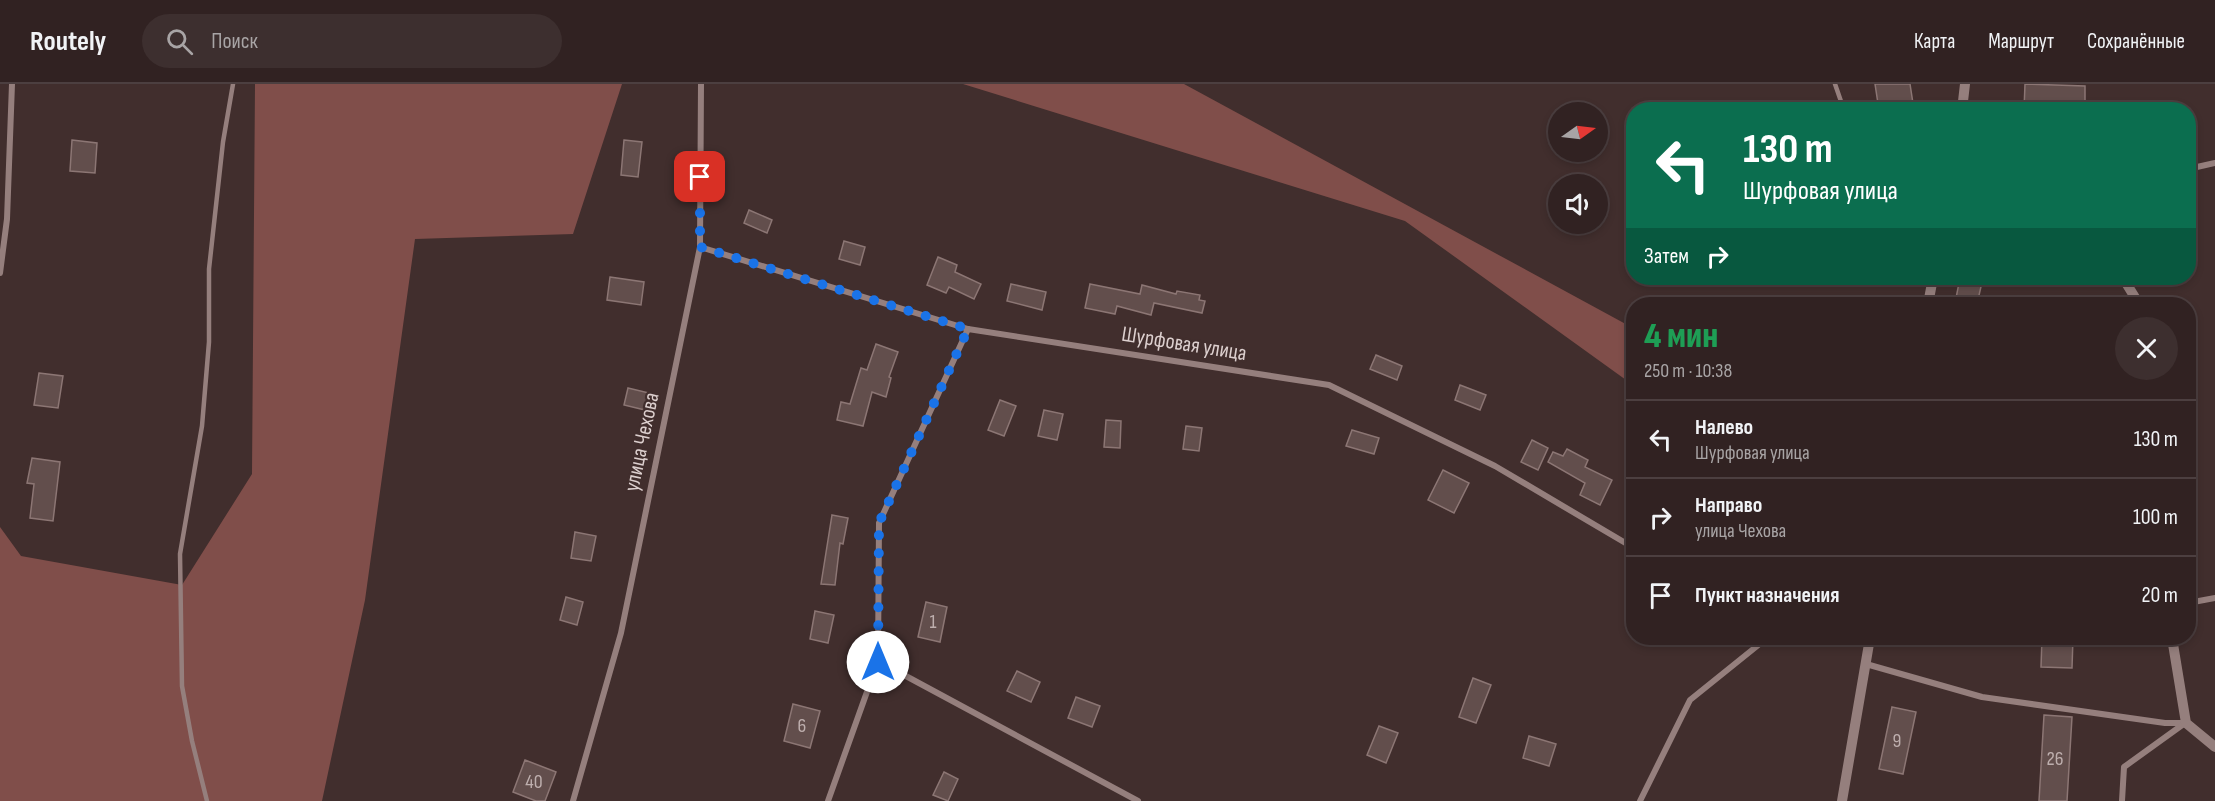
<!DOCTYPE html>
<html lang="ru">
<head>
<meta charset="utf-8">
<style>
	:root { --surface:#312222; --page:#3d2f2f; --text:#f1f3f6; --muted:#a8a4a5; --line:#4c3f40 }
	body { margin:0; font-family:"Sofia Sans Condensed",sans-serif; background:var(--page); color:var(--text); height:100vh; display:flex; flex-direction:column; font-size:22px; white-space:nowrap }
	* { box-sizing:border-box; margin:0 }
	p { font-size:20px; color:var(--muted) }
	.icon { flex:none; width:33px; height:33px; fill:none; stroke:currentColor; stroke-width:2; stroke-linecap:round; stroke-linejoin:round }
	.map { position:relative; flex:1; overflow:hidden }
	.side { position:absolute; left:1626px; top:213px; width:570px; height:348px; display:flex; flex-direction:column; background:var(--surface); border-radius:24px; box-shadow:0 3px 9px #0003,0 0 0 2px var(--line) }
	.side>* { flex:none }
	.banner { position:absolute; left:1626px; top:18px; width:570px; height:183px; border-radius:24px; box-shadow:0 3px 9px #0003,0 0 0 2px var(--line); background:#0b6e4f; color:#fff; overflow:hidden }
	.needle { width:39px; rotate:76deg }
	.buttons { position:absolute; left:1548px; top:18px; display:grid; gap:12px }
	.buttons a { display:grid; place-items:center; width:60px; height:60px; border-radius:50%; background:var(--surface); box-shadow:0 3px 9px #0003,0 0 0 2px var(--line); font-size:30px }
	.pin { position:absolute; display:grid; place-items:center; width:51px; height:51px; color:#fff; margin:-26px; border-radius:12px; box-shadow:0 3px 9px #0006 }
	.me { position:absolute; width:66px; margin:-33px; rotate:0deg; stroke-linejoin:round; filter:drop-shadow(0 0 4px #0008) }
	.turn { display:flex; align-items:center; gap:21px; height:126px; padding:0 18px; font-size:27px }
	.turn .icon { width:78px; height:78px; stroke-width:2.5 }
	.turn b { display:block; font-size:42px; line-height:51px }
	.then { display:flex; align-items:center; height:57px; padding:0 18px; background:#0003; gap:12px; font-size:22px }
	.round { display:grid; place-items:center; flex:none; width:63px; height:63px; border-radius:32px; background:var(--page) }
	.overview { display:flex; align-items:center; justify-content:space-between; height:102px; padding:0 18px }
	h1 { font-size:36px; font-weight:800; line-height:45px; color:#1e9e55 }
	ul { padding:0; list-style:none }
	li { display:flex; align-items:center; gap:18px; height:78px; padding:0 18px; border-top:2px solid var(--line) }
	li div { flex:1 }
	li b { display:block; font-size:22px }
	li em { font-style:normal }
	header { display:flex; align-items:center; gap:36px; box-sizing:border-box; height:84px; padding:0 30px; background:var(--surface); border-bottom:2px solid var(--line) }
	header strong { font-size:28px }
	nav { display:flex; gap:33px; margin-inline-start:auto; font-size:21px }
	.search { width:420px; height:54px; background:var(--page); display:flex; align-items:center; gap:15px; box-sizing:border-box; padding:0 21px; border-radius:33px; color:var(--muted); font-size:22px }
	.map>svg:first-child { display:block }
	.green { fill:#804e4a }
	.building { fill:#624e4c; stroke:#8c7674; stroke-width:1.5 }
	.lines { fill:none; stroke-linecap:round; stroke-linejoin:round }
	.service { stroke:#957f7d; stroke-width:4.5 }
	.minor { stroke:#957f7d; stroke-width:6 }
	.tertiary { stroke:#957f7d; stroke-width:10 }
	.route { stroke:#1a73e8; stroke-width:10; stroke-dasharray:0 18 }
	.labels { text-anchor:middle; dominant-baseline:central; stroke-width:4.5; stroke-linejoin:round; paint-order:stroke }
	.number-label { font-size:20px; fill:#beafae }
	.street-label { font-size:22px; fill:#dccfce; stroke:#412e2d }
</style>
</head>
<body>
<header>
<strong>Routely</strong>
<div class="search"><svg class="icon" aria-label="search" viewBox="0 0 24 24"><circle cx="10" cy="10" r="6"/><path d="M15 15l6 6"/></svg>Поиск</div>
<nav><a>Карта</a><a>Маршрут</a><a>Сохранённые</a></nav>
</header>
<div class="map">
<svg width="2215" height="717" viewBox="0 0 2215 717">
	<rect width="100%" height="100%" fill="#412e2d"/>
	<g class="green">
		<polygon points="255,0 622,0 573,150 415,155 365,516 322,717 0,717 0,443 21,472 182,501 252,390"/>
		<polygon points="963,0 1184,0 1633,244 1633,301 1405,137"/>
	</g>
	<g class="building">
		<polygon points="1875,0 1910,0 1914,26 1879,26"/>
		<polygon points="2025,0 2085,2 2085,18 2059,17 2059,26 2024,26"/>
		<polygon points="72,56 97,59 95,89 70,87"/>
		<polygon points="624,56 642,58 638,93 621,91"/>
		<polygon points="749,126 772,136 767,149 744,139"/>
		<polygon points="844,157 865,163 860,181 839,175"/>
		<polygon points="938,173 957,181 955,188 981,200 974,215 949,203 946,209 927,201"/>
		<polygon points="610,193 644,198 641,221 607,216"/>
		<polygon points="1960,194 1983,194 1977,220 1955,219"/>
		<polygon points="1011,200 1046,208 1042,226 1007,217"/>
		<polygon points="1090,200 1140,210 1142,201 1176,210 1177,207 1200,211 1199,216 1205,217 1202,229 1154,219 1151,231 1117,222 1115,230 1085,224"/>
		<polygon points="876,260 898,268 889,293 891,294 886,313 872,308 863,342 837,336 841,318 850,320 861,284 867,286"/>
		<polygon points="1376,271 1402,282 1397,296 1370,285"/>
		<polygon points="39,289 63,292 58,324 34,321"/>
		<polygon points="1460,301 1486,311 1480,326 1455,316"/>
		<polygon points="628,304 649,309 645,326 624,321"/>
		<polygon points="1000,316 1016,322 1004,352 988,346"/>
		<polygon points="1044,326 1063,330 1057,356 1038,352"/>
		<polygon points="1106,336 1121,337 1120,364 1104,363"/>
		<polygon points="1186,342 1202,344 1199,367 1183,365"/>
		<polygon points="1352,346 1379,354 1374,370 1346,362"/>
		<polygon points="1532,356 1548,364 1538,386 1521,378"/>
		<polygon points="1567,365 1588,376 1585,383 1612,396 1600,421 1580,411 1585,399 1548,378 1553,368 1563,372"/>
		<polygon points="32,374 60,378 53,437 30,434 34,400 27,399"/>
		<polygon points="1443,386 1469,399 1454,429 1428,416"/>
		<polygon points="832,431 848,434 843,460 840,459 835,501 821,500"/>
		<polygon points="575,448 596,452 591,477 571,474"/>
		<polygon points="566,513 583,518 577,541 560,536"/>
		<polygon points="926,518 947,523 940,558 918,553"/>
		<polygon points="815,527 834,531 828,559 810,555"/>
		<polygon points="2042,554 2073,554 2072,584 2041,583"/>
		<polygon points="1017,587 1040,598 1031,618 1007,607"/>
		<polygon points="1473,594 1491,601 1476,639 1459,633"/>
		<polygon points="1076,613 1100,622 1092,643 1068,634"/>
		<polygon points="793,620 820,627 810,664 784,657"/>
		<polygon points="1892,623 1916,628 1903,690 1879,685"/>
		<polygon points="2044,631 2072,633 2067,717 2039,717"/>
		<polygon points="1379,642 1398,649 1386,679 1367,671"/>
		<polygon points="1529,652 1556,660 1549,682 1523,674"/>
		<polygon points="525,676 556,688 545,717 536,717 513,708"/>
		<polygon points="944,688 958,695 948,717 933,711"/>
	</g>
	<g class="lines">
		<g class="service">
			<polyline points="1835,0 1844,26"/>
			<polyline points="207,717 192,657 182,602 180,470 202,342 209,258 209,185 223,58 233,0"/>
		</g>
		<g class="minor">
			<polyline points="2188,85 2215,79"/>
			<polyline points="700,163 968,245 1329,301 1495,382 1634,464"/>
			<polyline points="0,189 7,135 12,0"/>
			<polyline points="2188,519 2215,514"/>
			<polyline points="878,577 1138,717"/>
			<polyline points="1866,580 1982,613 2165,639 2186,639"/>
			<polyline points="573,717 621,549 700,163 701,0"/>
			<polyline points="828,717 878,577 879,439 968,245"/>
			<polyline points="1640,717 1690,616 1767,554"/>
			<polyline points="2122,717 2124,683 2185,639"/>
		</g>
		<g class="tertiary">
			<polyline points="1962,26 1965,0"/>
			<polyline points="2123,194 2139,220"/>
			<polyline points="1928,220 1933,194"/>
			<polyline points="2172,554 2186,639 2215,663"/>
			<polyline points="1842,717 1870,554"/>
		</g>
	</g>
	<g class="lines">
		<polyline class="route" points="700,93 700,163 968,245 879,439 878,578"/>
	</g>
	<g class="labels">
		<g class="number-label">
			<text x="933" y="538">1</text>
			<text x="802" y="642">6</text>
			<text x="1897" y="657">9</text>
			<text x="2055" y="675">26</text>
			<text x="534" y="698">40</text>
		</g>
		<g class="street-label">
			<text transform="translate(1184 260) rotate(9)">Шурфовая улица</text>
			<text transform="translate(642 358) rotate(-78)">улица Чехова</text>
		</g>
	</g>
</svg>
<div class="buttons">
<a><svg class="needle" viewBox="-14 -14 28 28"><path d="M0-13l5 13h-10z" fill="#e53935"/><path d="M0 13l5-13h-10z" fill="#a8a4a5"/></svg></a>
<a><svg class="icon" aria-label="sound" viewBox="0 0 24 24"><path d="M4 9h4l5-4v14l-5-4H4zM17 9q2 3 0 6"/></svg></a>
</div>
<div class="pin" style="left:700px;top:93px;background:#d93025"><svg class="icon" aria-label="arrive" viewBox="0 0 24 24"><path d="M6 21V4h12l-3 4 3 4H6"/></svg></div>
<svg class="me" style="left:878px;top:578px" viewBox="-20 -20 40 40"><circle r="19" fill="#fff"/><path d="M0-13L10 11 0 6-10 11z" fill="#1a73e8"/></svg>
<div class="banner">
<div class="turn"><svg class="icon" aria-label="left" viewBox="0 0 24 24"><path d="M17 20v-9H6M10 6l-5 5 5 5"/></svg><div><b>130 m</b>Шурфовая улица</div></div>
<div class="then">Затем<svg class="icon" aria-label="right" viewBox="0 0 24 24"><path d="M7 20v-9h11M14 6l5 5-5 5"/></svg></div>
</div>
<section class="side">
<div class="overview"><div><h1>4 мин</h1><p>250 m · 10:38</p></div><a class="round"><svg class="icon" aria-label="close" viewBox="0 0 24 24"><path d="M6 6l12 12M18 6L6 18"/></svg></a></div>
<ul>
<li><svg class="icon" aria-label="left" viewBox="0 0 24 24"><path d="M17 20v-9H6M10 6l-5 5 5 5"/></svg><div><b>Налево</b><p>Шурфовая улица</p></div><em>130 m</em></li>
<li><svg class="icon" aria-label="right" viewBox="0 0 24 24"><path d="M7 20v-9h11M14 6l5 5-5 5"/></svg><div><b>Направо</b><p>улица Чехова</p></div><em>100 m</em></li>
<li><svg class="icon" aria-label="arrive" viewBox="0 0 24 24"><path d="M6 21V4h12l-3 4 3 4H6"/></svg><div><b>Пункт назначения</b></div><em>20 m</em></li>
</ul>
</section>
</div>
</body>
</html>
